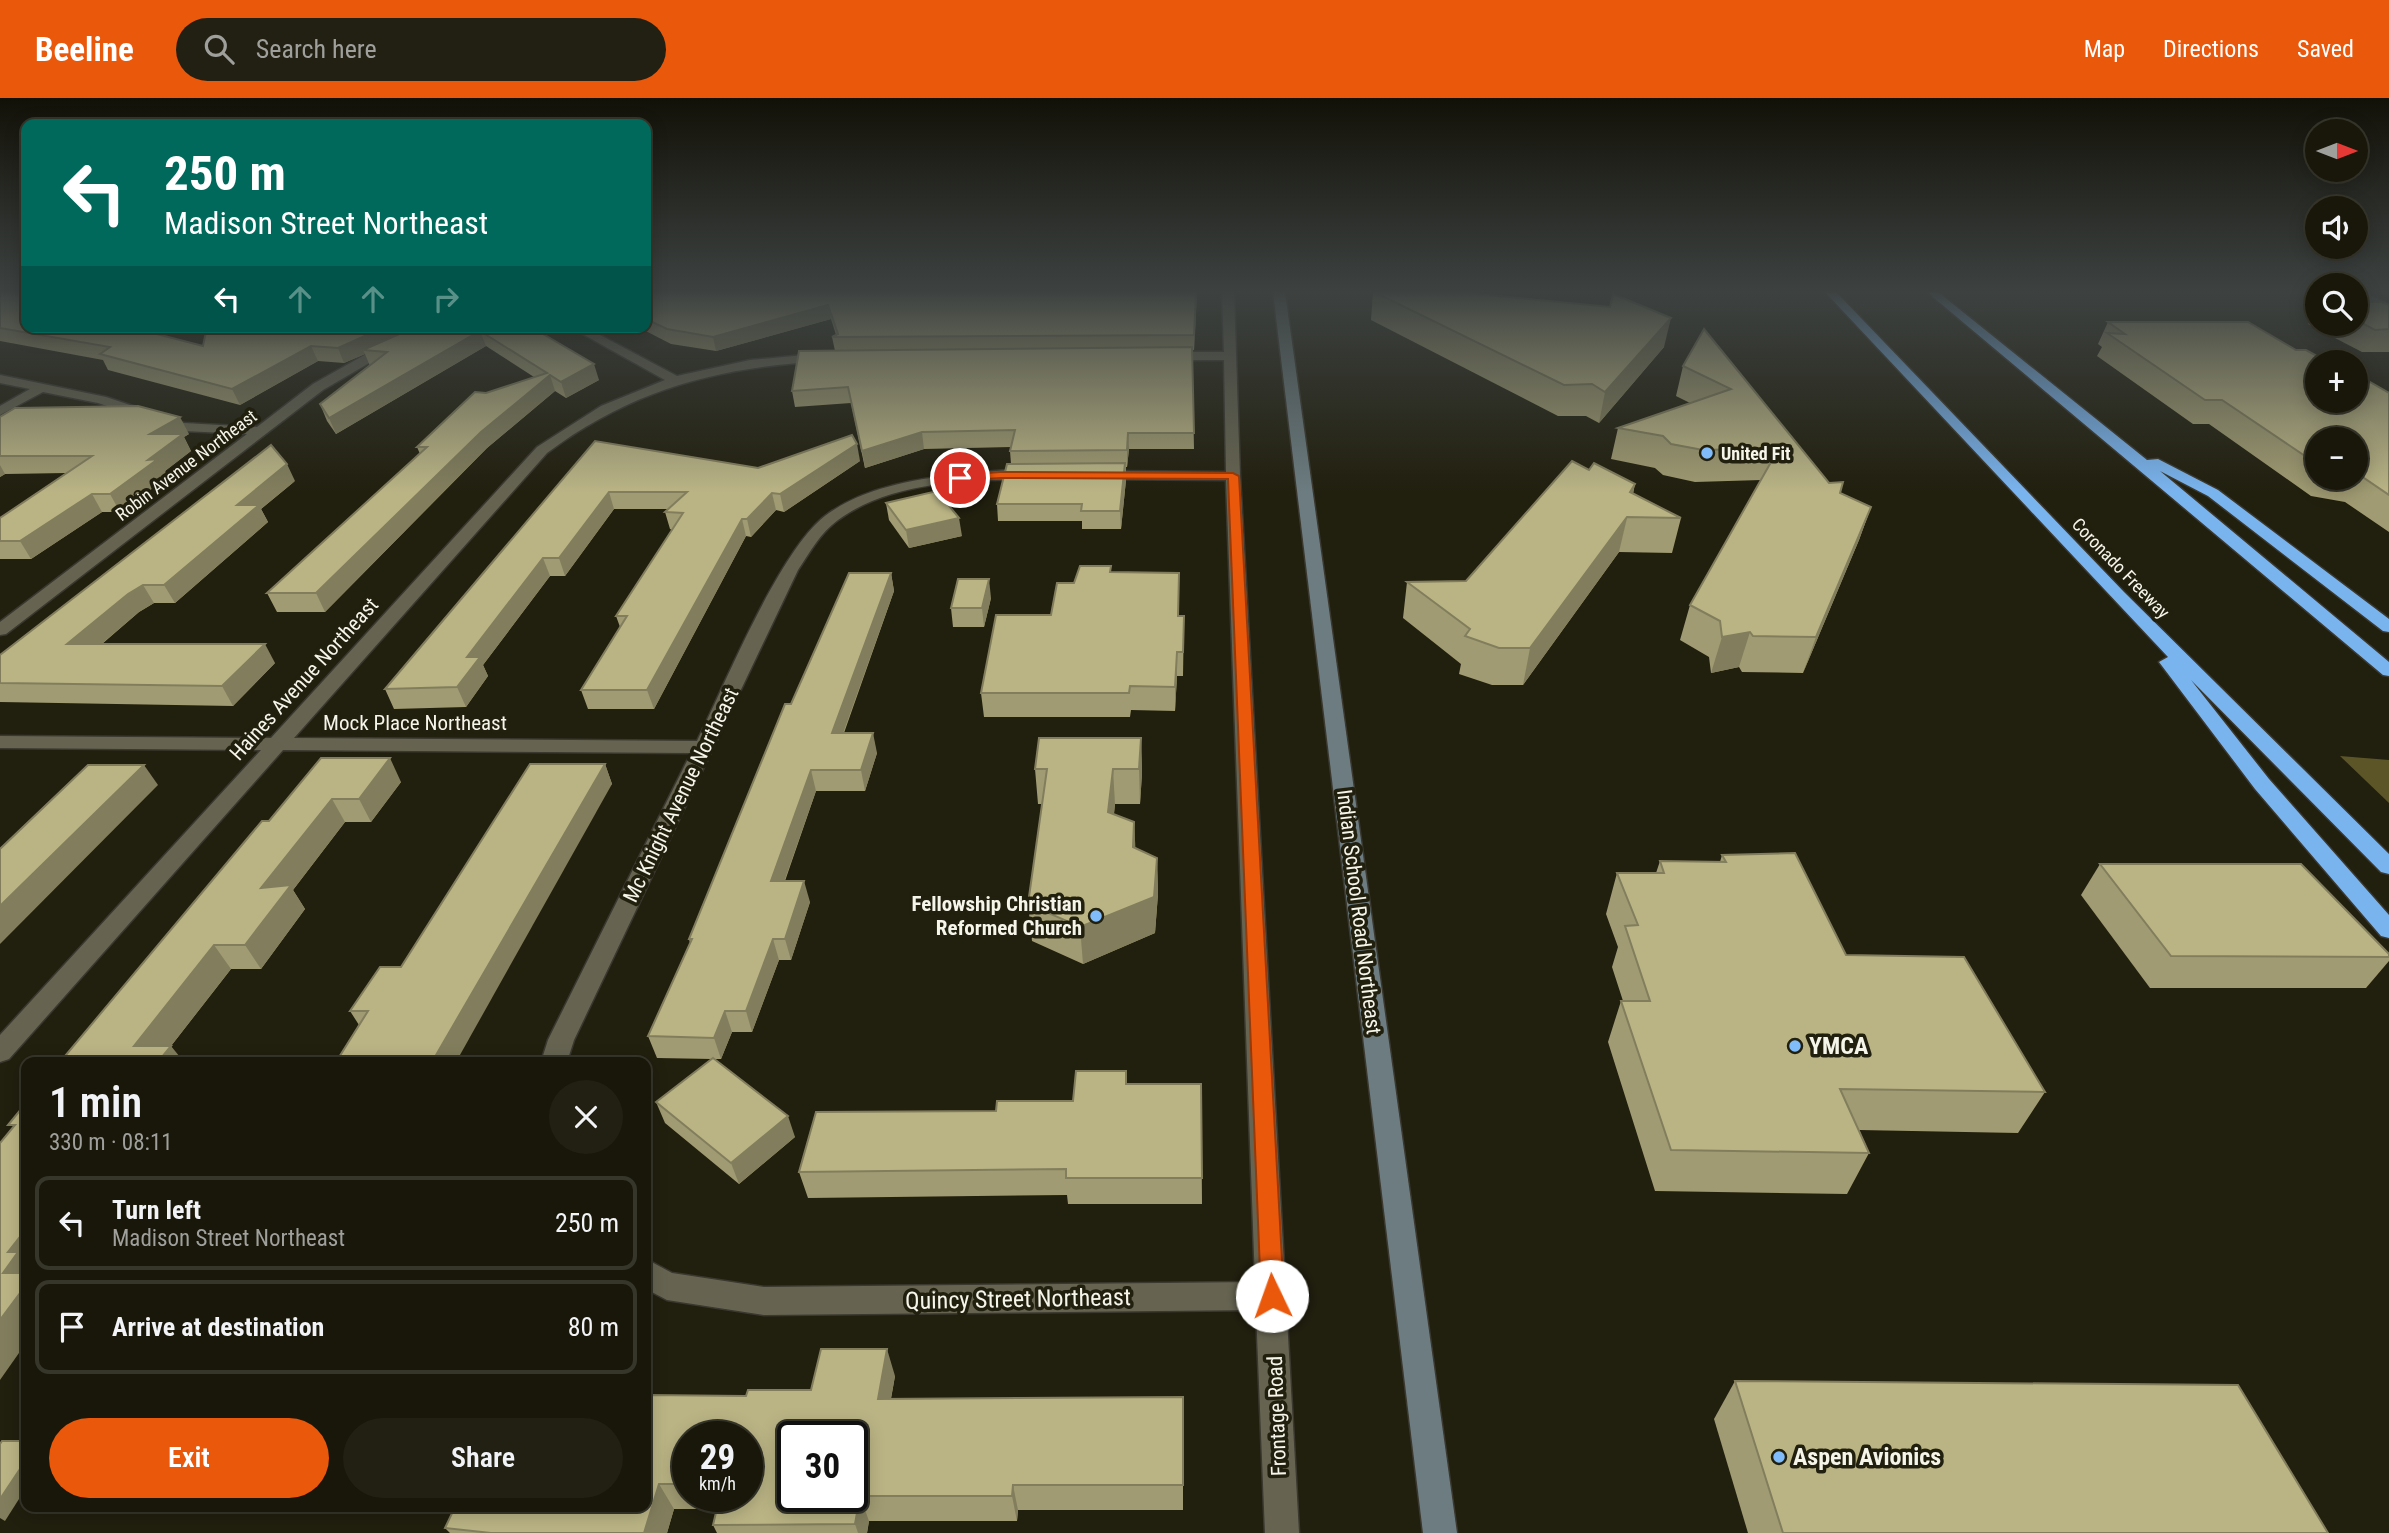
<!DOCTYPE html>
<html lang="en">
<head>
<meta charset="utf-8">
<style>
	:root { --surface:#19170a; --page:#222013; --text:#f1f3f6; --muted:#9f9f9c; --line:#37362b; --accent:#ea580c }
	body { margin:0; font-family:"Roboto Condensed",sans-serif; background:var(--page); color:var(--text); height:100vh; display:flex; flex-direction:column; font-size:26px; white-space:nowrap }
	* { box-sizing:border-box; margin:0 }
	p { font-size:23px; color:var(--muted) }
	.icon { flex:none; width:38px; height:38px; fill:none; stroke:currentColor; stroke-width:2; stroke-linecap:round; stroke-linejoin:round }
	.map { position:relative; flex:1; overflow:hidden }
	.side { position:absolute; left:21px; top:959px; width:630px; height:455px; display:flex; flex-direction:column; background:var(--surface); border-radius:14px; box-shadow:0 4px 18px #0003,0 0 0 2px var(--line) }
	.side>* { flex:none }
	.banner { position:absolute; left:21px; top:21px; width:630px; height:214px; border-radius:14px; box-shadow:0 4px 18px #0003,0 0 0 2px var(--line); background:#00695c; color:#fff; overflow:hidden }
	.needle { width:46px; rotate:90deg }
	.buttons { position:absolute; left:2305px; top:21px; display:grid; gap:14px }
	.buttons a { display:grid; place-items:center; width:63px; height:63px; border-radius:50%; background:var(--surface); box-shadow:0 4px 18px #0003,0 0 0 2px var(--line); font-size:35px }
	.speed { position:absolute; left:672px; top:1323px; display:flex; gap:14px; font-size:35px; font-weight:700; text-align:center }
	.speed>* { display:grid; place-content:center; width:91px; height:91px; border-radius:50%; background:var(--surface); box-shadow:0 4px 18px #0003,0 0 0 2px var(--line); line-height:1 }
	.speed small { font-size:18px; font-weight:400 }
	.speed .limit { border:4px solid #111; border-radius:10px; background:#fff; color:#111 }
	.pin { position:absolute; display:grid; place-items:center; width:60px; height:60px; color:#fff; margin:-30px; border:4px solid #fff; border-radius:50%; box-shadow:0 2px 7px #0007 }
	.me { position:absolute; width:77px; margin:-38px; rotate:357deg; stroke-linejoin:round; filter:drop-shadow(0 0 5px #0008) }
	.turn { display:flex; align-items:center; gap:24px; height:147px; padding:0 28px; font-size:32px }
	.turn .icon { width:91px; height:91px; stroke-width:2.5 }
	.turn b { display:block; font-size:49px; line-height:60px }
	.lanes { display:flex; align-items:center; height:66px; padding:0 28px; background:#0003; justify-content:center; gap:35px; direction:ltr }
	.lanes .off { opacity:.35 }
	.round { display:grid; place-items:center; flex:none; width:74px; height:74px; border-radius:37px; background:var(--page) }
	.headline { display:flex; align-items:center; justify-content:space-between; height:119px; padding:0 28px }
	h1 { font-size:42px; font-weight:600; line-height:52px }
	.primary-button { display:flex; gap:14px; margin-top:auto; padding:14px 28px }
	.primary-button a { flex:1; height:80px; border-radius:42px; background:var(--accent); color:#fff; font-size:28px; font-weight:600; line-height:80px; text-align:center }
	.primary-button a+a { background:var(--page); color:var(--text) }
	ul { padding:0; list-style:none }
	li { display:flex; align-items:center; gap:21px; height:94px; margin:0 14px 10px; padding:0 14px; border:4px solid var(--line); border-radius:14px }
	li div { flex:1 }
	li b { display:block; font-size:26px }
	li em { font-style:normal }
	header { display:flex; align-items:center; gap:42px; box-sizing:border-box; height:98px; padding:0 35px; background:var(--accent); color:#fff }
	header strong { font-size:33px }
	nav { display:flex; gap:38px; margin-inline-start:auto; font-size:24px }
	.search { width:490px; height:63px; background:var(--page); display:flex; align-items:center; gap:18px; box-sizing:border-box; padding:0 24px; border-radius:38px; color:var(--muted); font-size:26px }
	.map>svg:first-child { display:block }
	.water { fill:#5b5528 }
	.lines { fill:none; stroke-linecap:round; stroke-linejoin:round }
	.street-casing { stroke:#3a382f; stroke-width:3 }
	.secondary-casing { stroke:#3a382f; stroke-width:3 }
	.highway-casing { stroke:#3a382f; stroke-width:3 }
	.street { fill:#666451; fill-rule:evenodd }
	.secondary { fill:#6c7c80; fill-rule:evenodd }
	.highway { fill:#7ab4ef; fill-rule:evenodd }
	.wall { fill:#a09b72; fill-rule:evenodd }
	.shaded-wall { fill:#827e5d }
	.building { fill:#bab485; stroke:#827e5d; stroke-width:2; fill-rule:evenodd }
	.route { fill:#ea580c; stroke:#983908; stroke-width:2 }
	.poi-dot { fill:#81bcfa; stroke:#211f0e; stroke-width:2.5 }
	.labels { text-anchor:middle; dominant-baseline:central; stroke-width:7; stroke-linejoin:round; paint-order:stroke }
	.far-poi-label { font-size:18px; font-weight:bold; fill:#f6f5e9; stroke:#211f0e; text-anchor:start }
	.far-street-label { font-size:18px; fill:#f6f5e9; stroke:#211f0e }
	.street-label { font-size:21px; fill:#f6f5e9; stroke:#211f0e }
	.poi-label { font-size:21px; font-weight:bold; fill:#f6f5e9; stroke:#211f0e; text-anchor:end }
	.near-poi-label { font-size:24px; font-weight:bold; fill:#f6f5e9; stroke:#211f0e; text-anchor:start }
	.near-street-label { font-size:24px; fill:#f6f5e9; stroke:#211f0e }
</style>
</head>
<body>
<header>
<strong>Beeline</strong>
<div class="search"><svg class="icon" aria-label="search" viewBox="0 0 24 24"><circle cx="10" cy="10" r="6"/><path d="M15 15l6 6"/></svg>Search here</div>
<nav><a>Map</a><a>Directions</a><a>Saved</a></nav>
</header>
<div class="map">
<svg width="2389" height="1435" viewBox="0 0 2389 1435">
	<rect width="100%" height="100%" fill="#211f0e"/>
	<polygon class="water" points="2340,658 2389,662 2389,705"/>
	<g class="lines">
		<defs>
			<g id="street">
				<polygon points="1222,194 1234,194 1240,378 1299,1435 1265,1435 1256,1212 764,1217 667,1202 646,1191 646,1161 672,1175 764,1189 1255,1184 1226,382 1098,381 1091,377 1098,373 1226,374 1224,262 1167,262 1161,258 1167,254 1224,254"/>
				<polygon points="431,229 448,229 376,261 323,292 6,536 0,537 0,524 247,336 183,333 98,305 43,294 0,317 0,308 30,291 0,285 0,277 106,299 184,325 257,329 313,286 368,255"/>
				<path d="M570 229H585L677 278 750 262 826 255 832 259 826 263C720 269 634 290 547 355L294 640 697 643C725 587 781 447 829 415 868 388 920 380 966 376 981 374 1028 368 1038 377L1031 381C969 382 891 383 838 422 820 435 810 454 798 472L574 942 567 964H541L548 942 691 655 283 652 9 961 0 964V937L261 652 0 650V638L271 640 537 349 601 308 665 282Z"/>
			</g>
			<g id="secondary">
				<polygon points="1273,194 1285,194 1457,1435 1423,1435"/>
				<polygon points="2356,194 2364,194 2389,206 2389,213 2356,198"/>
			</g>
			<g id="highway">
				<polygon points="1825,194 1836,194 2124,494 2389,756 2389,776 2381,774 2191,582 2269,681 2389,817 2389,840 2381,838 2255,691 2159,564 2168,559"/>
				<polygon points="1927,194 1938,194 2147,362 2158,361 2218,392 2389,521 2389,534 2383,533 2208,398 2160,373 2389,564 2389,578 2383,577"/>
			</g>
		</defs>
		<use href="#street" class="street-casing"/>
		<use href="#secondary" class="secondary-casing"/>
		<use href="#highway" class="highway-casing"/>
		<use href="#street" class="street"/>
		<use href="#secondary" class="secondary"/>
		<use href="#highway" class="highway"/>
	</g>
	<g class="wall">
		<polygon points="0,194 26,229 203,248 531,229 599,282 566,300 555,293 487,350 325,514 277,514 267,495 420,356 417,349 486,295 534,279 486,248 336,336 327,323 320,306 370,268 365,256 344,265 318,263 240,307 108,272 103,262 0,243"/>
		<polygon points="646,194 1197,194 1194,252 1192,252 1194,351 1129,351 1127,369 1126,369 1126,382 1121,431 1082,431 1082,423 998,423 997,406 1011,366 1010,353 1011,349 924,351 865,370 851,305 795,309 792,293 835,253 832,239 836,237 831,221 716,253 671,246 638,229 646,229"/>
		<polygon points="1373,194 1664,249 1599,325 1586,318 1558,318 1371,222"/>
		<polygon points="2356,204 2389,207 2389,254 2362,254 2308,226 2317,211 2317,226 2356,226"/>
		<path d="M2108 224 2296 252 2328 264 2389 295V434L2345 404 2311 398 2209 326H2193L2097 258 2102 249 2098 246ZM2317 341H2356V380H2317Z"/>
		<polygon points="1704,231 1829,385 1840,395 1871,409 1859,442 1803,575 1742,574 1739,569 1711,575 1709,559 1680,542 1690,507 1761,382 1695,384 1663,377 1655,370 1611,361 1618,330 1690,305 1676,298 1683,268"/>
		<polygon points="0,319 189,336 184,339 191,353 165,373 168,379 120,414 102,414 31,461 0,461 0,420 66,375 5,376 0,379"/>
		<polygon points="595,343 758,370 860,363 784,414 776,412 751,439 746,438 654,611 588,611 581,592 620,529 616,518 672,432 670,431 665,414 668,411 614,411 565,478 550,478 483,567 488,578 466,609 394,611 385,591"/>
		<polygon points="1589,372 1635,386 1633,396 1681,420 1672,455 1619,454 1523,587 1492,587 1459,576 1461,566 1403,520 1407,484 1466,483"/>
		<polygon points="295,383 261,411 268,424 175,505 154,505 139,514 102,546 275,565 233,608 0,604 0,557"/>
		<polygon points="886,405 962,438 909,450 889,422"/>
		<polygon points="1111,474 1178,518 1184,518 1183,578 1177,578 1175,613 1131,612 1130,619 984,619 981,595 1051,517 1074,485"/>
		<polygon points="891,475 894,493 844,635 877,655 865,693 816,693 785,783 810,804 791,862 779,862 752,934 732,934 721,961 713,961 795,1039 739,1086 665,1025 656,1004 712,961 657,960 648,938 690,845 689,841"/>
		<polygon points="991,500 984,529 953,529 951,510"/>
		<polygon points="1141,640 1142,675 1140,706 1115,706 1114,716 1134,724 1135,750 1157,760 1158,796 1155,835 1083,866 1032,843 1028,806 1042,706 1038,706 1035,671"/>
		<polygon points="321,660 401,684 371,724 345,724 293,792 305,811 261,871 231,871 171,948 60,964 269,723"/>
		<polygon points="605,666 612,686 359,927 350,913 401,869"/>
		<polygon points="1722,757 1846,857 2045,994 2018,1035 1859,1032 1869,1055 1847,1096 1655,1093 1608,944 1621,903 1623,903 1612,869 1618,849 1606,816 1617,775 1656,775 1660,763 1720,764"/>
		<polygon points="2100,766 2389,856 2389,863 2366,890 2150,890 2081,797"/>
		<polygon points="1127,986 1201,986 1202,1106 1068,1106 1067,1097 808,1100 799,1074 996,1013 1073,1003"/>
		<path d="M895 1278 891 1301 1183 1299V1412H1018L1017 1423H869L867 1435H717L713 1427 717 1411H674L667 1435H450L445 1430 646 1297 746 1298 811 1292ZM688 1339 747 1398H688Z"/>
		<polygon points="1735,1283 2328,1435 1748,1435 1714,1321"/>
	</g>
	<g class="shaded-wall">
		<polygon points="1196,194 1197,194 1194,252 1194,237"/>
		<polygon points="828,207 831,221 716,253 713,239"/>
		<polygon points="1671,220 1664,249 1599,325 1605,294"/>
		<polygon points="385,229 424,229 363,252 365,256 344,265 338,250"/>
		<polygon points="480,233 486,248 336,336 329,320"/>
		<polygon points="311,248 318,263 240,307 232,291"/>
		<polygon points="594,266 599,282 566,300 561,284"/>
		<polygon points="550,277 555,293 487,350 325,514 316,495 481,334"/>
		<polygon points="180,319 189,336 184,339 191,353 165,373 168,379 120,414 110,396 148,362 150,336"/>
		<polygon points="922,334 924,351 865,370 862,353"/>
		<polygon points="1128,335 1129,351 1127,369 1127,352"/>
		<polygon points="857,346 860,363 784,414 780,396"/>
		<polygon points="1125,365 1126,382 1121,431 1120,413"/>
		<polygon points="287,366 295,383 261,411 268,424 175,505 164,487 237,407"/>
		<polygon points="0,367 5,376 0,379"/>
		<polygon points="1635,386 1619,454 1523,587 1530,550"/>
		<polygon points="609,394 614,411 565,478 559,460"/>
		<polygon points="772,395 776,412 751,439 747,421"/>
		<polygon points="92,396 102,414 31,461 20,443"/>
		<polygon points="1871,409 1859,442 1803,575 1816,539"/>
		<polygon points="959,420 962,438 909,450 906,432"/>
		<polygon points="742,421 746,438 654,611 647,592"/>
		<polygon points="543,460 550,478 483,567 488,578 466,609 457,589 467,559"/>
		<polygon points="891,475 894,493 836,655 832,635"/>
		<polygon points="989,481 991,500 984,529 982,510"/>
		<polygon points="143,487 154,505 139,514 79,565 67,546 128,496"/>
		<polygon points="1750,534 1739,569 1711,575 1722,539"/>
		<polygon points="265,546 275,565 233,608 222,588"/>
		<polygon points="1177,554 1177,578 1175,613 1175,589"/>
		<polygon points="873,635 877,655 865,693 861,672"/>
		<polygon points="1141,640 1142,675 1140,706 1139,671"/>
		<polygon points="390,660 401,684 371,724 359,701"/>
		<polygon points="605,666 612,686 456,964 432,964"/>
		<polygon points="144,667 158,687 0,846 0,808"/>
		<polygon points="1113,671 1115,706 1110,750 1108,714"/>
		<polygon points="811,672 816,693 777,804 771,783"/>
		<polygon points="332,701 345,724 293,792 305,811 261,871 245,847 261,790"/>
		<polygon points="1134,724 1136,760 1133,749"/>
		<polygon points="1157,760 1158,796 1155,835 1083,866 1080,829"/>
		<polygon points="804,783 810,804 791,862 785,841"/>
		<polygon points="773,841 779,862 752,934 746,913"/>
		<polygon points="214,847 231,871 171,948 184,964 147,964 134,948"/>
		<polygon points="725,913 732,934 721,961 714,940"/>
		<polygon points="788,1018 795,1039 739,1086 731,1065"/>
		<polygon points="26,1131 26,1245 0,1282 0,1222 3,1175 8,1154"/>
		<polygon points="887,1251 895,1278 886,1327 878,1301"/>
		<polygon points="26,1362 26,1390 5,1423 0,1420 0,1401"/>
		<polygon points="659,1386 674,1411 667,1435 644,1435"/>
		<polygon points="1013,1387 1018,1412 1017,1423 1012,1398"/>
		<polygon points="860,1398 869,1423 867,1435 858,1435 855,1426"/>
	</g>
	<g class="building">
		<polygon points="0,194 26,194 26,229 130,229 203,248 207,229 385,229 338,250 311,248 232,291 100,256 110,249 0,230"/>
		<polygon points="646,194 1196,194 1194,237 832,239 838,236 828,207 713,239 667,231 646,221"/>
		<polygon points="1374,194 1459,194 1610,209 1613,196 1671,220 1605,294 1592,286 1564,287"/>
		<polygon points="2356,204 2382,204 2389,207 2389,231 2375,232 2356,222"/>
		<polygon points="2108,224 2248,224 2296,252 2306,252 2328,264 2317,264 2317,303 2356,303 2356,276 2389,295 2389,397 2361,378 2356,377 2356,341 2317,341 2317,366 2222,302 2205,302 2107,235 2125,236"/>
		<polygon points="415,229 531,229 594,266 561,284 550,277 481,334 316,495 267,495 427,349 417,349 475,294 486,295 547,275 480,233 329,320 320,306 387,254 363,252"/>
		<polygon points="1704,231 1829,385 1843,384 1840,395 1871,409 1816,539 1753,538 1750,534 1722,539 1720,523 1690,507 1779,350 1703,352 1671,346 1663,338 1618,330 1731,291 1683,268"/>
		<polygon points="1192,249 1194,335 1128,335 1127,352 1010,353 1015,332 922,334 862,353 848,289 792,293 799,253"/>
		<polygon points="138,308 180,319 150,336 183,336 148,362 158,361 110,396 92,396 20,443 0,443 0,420 92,358 0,358 0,319 15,310"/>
		<polygon points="852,337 857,346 780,396 772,395 747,421 742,421 647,592 581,592 627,518 616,518 683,415 665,414 687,394 609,394 559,460 543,460 467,559 480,559 457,589 385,591 595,343 758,370"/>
		<polygon points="271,347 287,366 237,407 259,407 164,487 143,487 128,496 67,546 265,546 222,588 0,585 0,557"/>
		<polygon points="1572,363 1589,372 1594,365 1635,386 1630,394 1681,420 1627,419 1530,550 1499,550 1465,538 1470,531 1407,484 1466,483"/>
		<polygon points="1125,365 1120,413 1081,413 1082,406 997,406 1007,366"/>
		<polygon points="937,393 959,420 906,432 886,405"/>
		<polygon points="1080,468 1111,468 1110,474 1179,475 1178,518 1184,518 1183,554 1177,554 1175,589 1130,588 1129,595 981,595 996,517 1051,517 1057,485 1074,485"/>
		<polygon points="849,475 891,475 832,635 873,635 861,672 811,672 771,783 804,783 785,841 773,841 746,913 725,913 714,940 648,938 692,841 689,841 785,606 791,606"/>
		<polygon points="958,481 989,481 982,510 951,510"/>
		<polygon points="1039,640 1141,640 1139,671 1113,671 1108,714 1134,724 1133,749 1157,760 1154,799 1080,829 1028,806 1047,671 1035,671"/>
		<polygon points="321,660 390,660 359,701 332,701 261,790 291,787 245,847 214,847 134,948 171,948 158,964 60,964 262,723 269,723"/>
		<polygon points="530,666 605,666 432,964 336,964 368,913 350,913 380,869 401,869"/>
		<polygon points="88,667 144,667 0,808 0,751"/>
		<polygon points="1795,755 1846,857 1964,859 2045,994 1840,991 1869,1055 1671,1052 1621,903 1650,903 1625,828 1638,827 1617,775 1664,775 1660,763 1726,764 1722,757"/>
		<polygon points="2100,766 2301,766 2389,856 2389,859 2171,858"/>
		<polygon points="713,960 788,1018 731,1065 656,1004"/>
		<polygon points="1076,973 1126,973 1126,986 1201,986 1202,1080 1066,1080 1066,1071 799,1074 816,1014 996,1013 997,1003 1073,1003"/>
		<polygon points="26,1005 26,1131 8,1154 18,1154 3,1175 26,1175 26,1187 0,1222 0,1045 15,1027 8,1027"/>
		<path d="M821 1251H887L878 1301 1183 1299V1387H1013L1012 1398H860L855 1426 713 1427 720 1398H747V1339H688V1386H659L644 1435H491L445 1430 455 1409H646V1297L746 1298 748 1292H811ZM793 1339H852V1398H793Z"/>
		<polygon points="1735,1283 2238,1287 2328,1435 1783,1435"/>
		<polygon points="2,1343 26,1343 26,1362 0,1401 0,1346"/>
	</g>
	<linearGradient id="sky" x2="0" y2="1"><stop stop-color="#121108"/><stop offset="0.49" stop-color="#3d4241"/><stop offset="1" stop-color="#3d4241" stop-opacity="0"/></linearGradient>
	<rect width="2389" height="395" fill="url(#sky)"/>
	<polygon class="route" points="1000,374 1233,375 1239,378 1284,1198 1280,1206 1272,1209 1264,1206 1261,1198 1228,381 1000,380 960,383 955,380 960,377"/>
	<g class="poi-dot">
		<circle cx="1707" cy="355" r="7"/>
		<circle cx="1096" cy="818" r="7"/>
		<circle cx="1795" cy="948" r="7"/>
		<circle cx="1779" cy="1359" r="7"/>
	</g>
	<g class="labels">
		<g class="far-poi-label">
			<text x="1721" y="355">United Fit</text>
		</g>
		<g class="far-street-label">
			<text transform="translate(186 367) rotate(-37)">Robin Avenue Northeast</text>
			<text transform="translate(2121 470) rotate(46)">Coronado Freeway</text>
		</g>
		<g class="street-label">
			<text transform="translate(304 581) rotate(-48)">Haines Avenue Northeast</text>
			<text x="415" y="625">Mock Place Northeast</text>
			<text transform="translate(681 697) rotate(-64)">Mc Knight Avenue Northeast</text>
			<text transform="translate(1359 814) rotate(83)">Indian School Road Northeast</text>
			<text transform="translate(1277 1318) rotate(-92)">Frontage Road</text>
		</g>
		<g class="poi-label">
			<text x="1082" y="806">Fellowship Christian<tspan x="1082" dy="24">Reformed Church</tspan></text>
		</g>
		<g class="near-poi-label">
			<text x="1809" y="948">YMCA</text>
			<text x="1793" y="1359">Aspen Avionics</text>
		</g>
		<g class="near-street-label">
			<text transform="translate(1018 1201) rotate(-1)">Quincy Street Northeast</text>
		</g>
	</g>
</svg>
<div class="buttons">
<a><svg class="needle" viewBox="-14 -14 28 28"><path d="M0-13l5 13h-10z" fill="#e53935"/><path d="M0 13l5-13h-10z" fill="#9f9f9c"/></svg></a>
<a><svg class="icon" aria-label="sound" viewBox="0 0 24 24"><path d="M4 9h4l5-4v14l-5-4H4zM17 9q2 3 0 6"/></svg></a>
<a><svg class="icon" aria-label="search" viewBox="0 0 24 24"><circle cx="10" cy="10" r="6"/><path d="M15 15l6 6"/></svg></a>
<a>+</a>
<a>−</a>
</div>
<div class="speed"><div>29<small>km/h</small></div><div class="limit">30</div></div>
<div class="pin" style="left:960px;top:380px;background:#d93025"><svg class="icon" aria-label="arrive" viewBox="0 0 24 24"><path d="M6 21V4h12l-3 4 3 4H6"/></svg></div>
<svg class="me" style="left:1272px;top:1198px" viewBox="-20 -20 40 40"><circle r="19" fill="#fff"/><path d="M0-13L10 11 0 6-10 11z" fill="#ea580c"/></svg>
<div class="banner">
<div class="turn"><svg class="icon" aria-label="left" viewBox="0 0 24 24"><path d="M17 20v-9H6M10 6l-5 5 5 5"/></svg><div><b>250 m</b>Madison Street Northeast</div></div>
<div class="lanes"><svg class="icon" aria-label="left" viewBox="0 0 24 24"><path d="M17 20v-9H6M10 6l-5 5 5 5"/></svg><svg class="icon off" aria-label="ahead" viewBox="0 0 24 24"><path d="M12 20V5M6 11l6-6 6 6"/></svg><svg class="icon off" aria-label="ahead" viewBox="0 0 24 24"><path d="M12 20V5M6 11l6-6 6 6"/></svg><svg class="icon off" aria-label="right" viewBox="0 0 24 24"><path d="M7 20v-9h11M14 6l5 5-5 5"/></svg></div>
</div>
<section class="side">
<div class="headline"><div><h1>1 min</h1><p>330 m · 08:11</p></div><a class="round"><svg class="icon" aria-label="close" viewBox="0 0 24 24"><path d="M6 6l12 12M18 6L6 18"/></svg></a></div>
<ul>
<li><svg class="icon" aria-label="left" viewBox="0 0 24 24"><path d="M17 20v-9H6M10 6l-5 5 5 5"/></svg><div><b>Turn left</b><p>Madison Street Northeast</p></div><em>250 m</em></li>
<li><svg class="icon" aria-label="arrive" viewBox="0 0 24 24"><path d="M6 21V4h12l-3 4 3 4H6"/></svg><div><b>Arrive at destination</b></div><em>80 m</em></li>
</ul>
<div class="primary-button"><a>Exit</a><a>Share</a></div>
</section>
</div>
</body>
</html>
